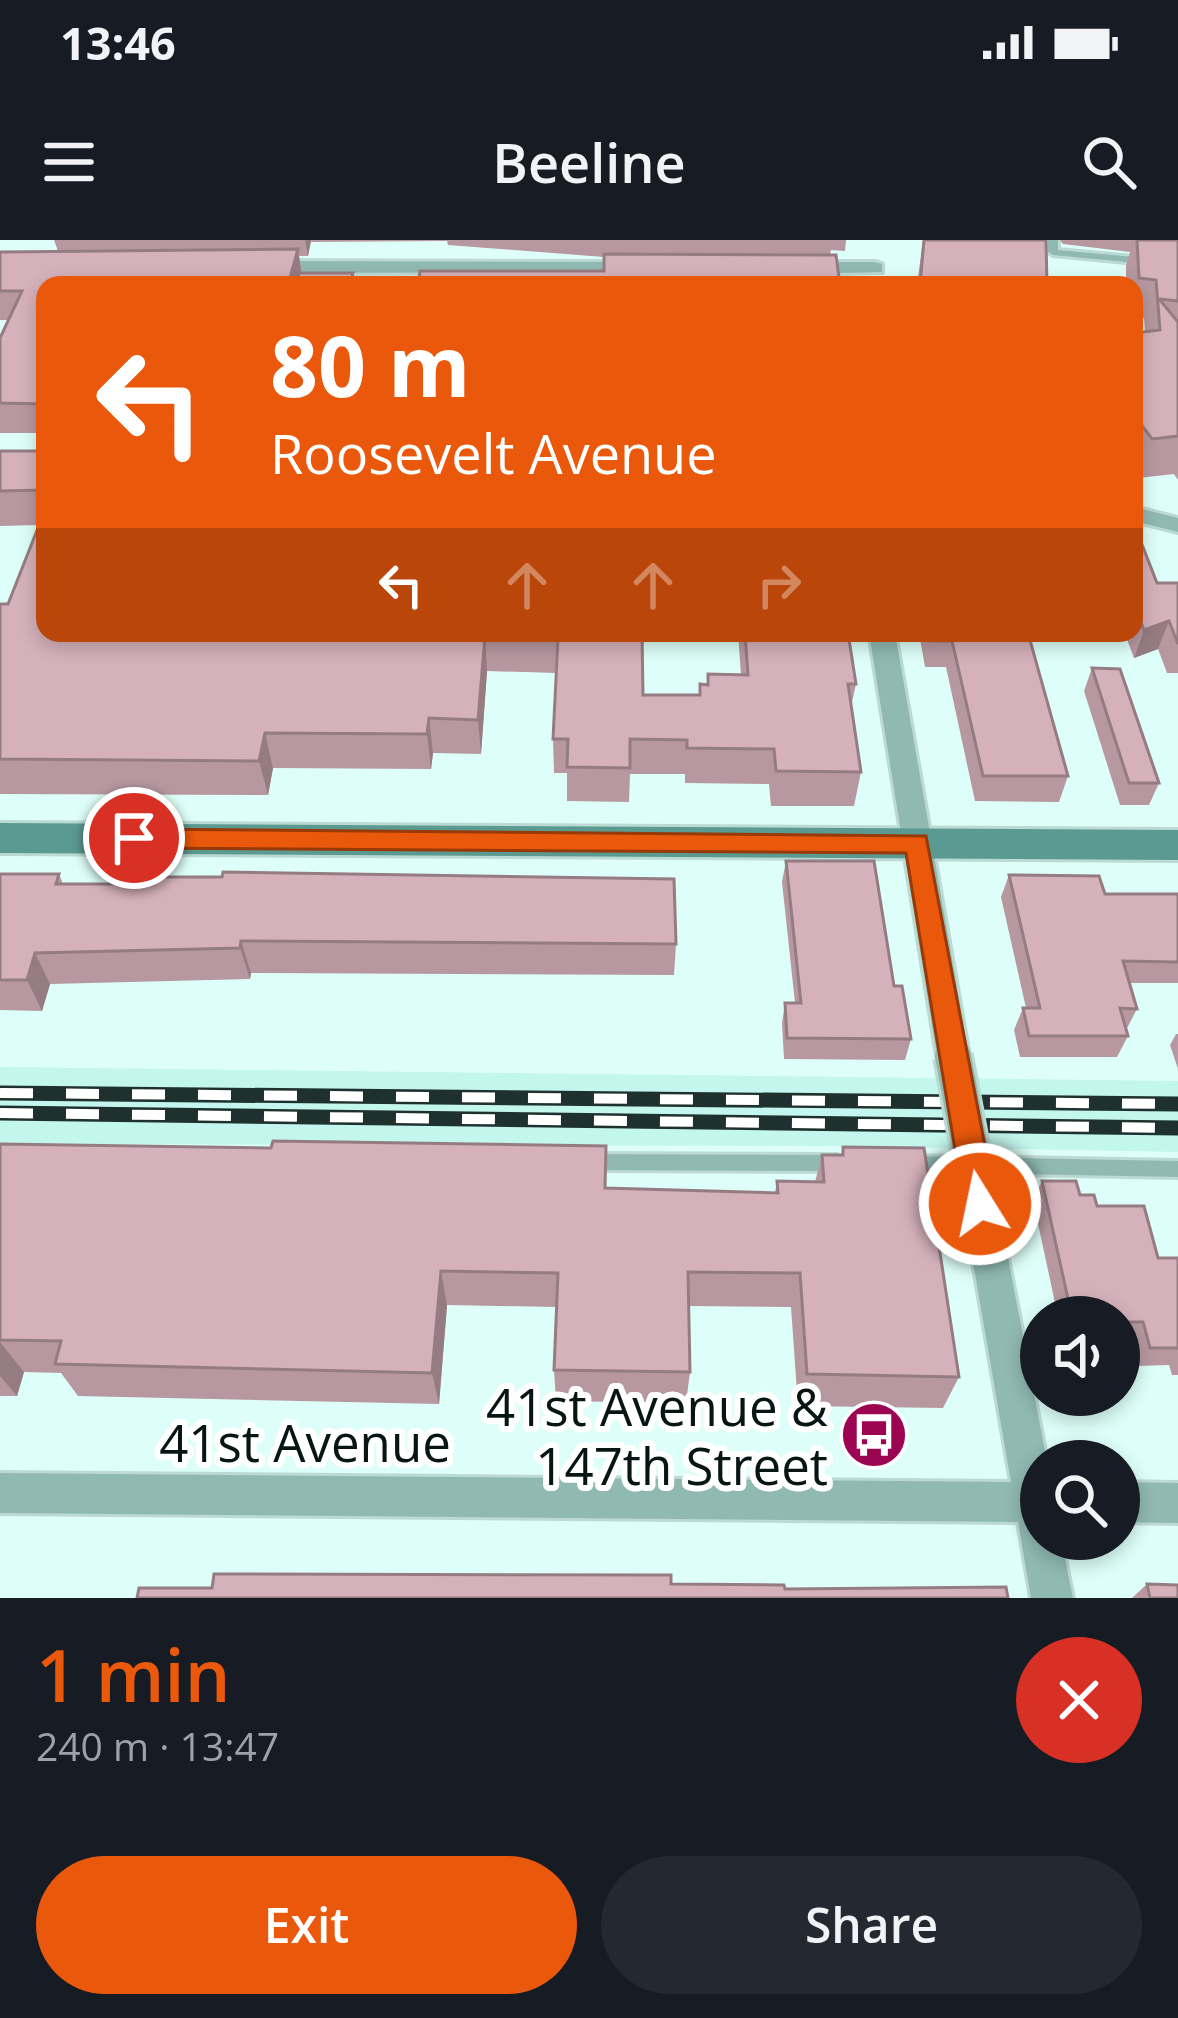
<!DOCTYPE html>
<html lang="en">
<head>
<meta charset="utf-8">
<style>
	:root { --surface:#171b24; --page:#242831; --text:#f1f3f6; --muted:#9ea1a6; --accent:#ea580c }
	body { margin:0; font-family:"Open Sans",sans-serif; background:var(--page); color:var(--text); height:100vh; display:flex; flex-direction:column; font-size:45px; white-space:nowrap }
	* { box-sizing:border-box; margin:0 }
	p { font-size:39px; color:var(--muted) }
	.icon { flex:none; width:66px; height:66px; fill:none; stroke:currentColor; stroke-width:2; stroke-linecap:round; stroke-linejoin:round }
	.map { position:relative; height:1358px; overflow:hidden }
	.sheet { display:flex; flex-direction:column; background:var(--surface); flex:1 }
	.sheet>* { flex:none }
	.top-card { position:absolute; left:36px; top:36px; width:1107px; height:366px; border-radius:24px; box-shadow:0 6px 18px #0003; background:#ea580c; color:#fff; overflow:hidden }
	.buttons { position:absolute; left:1020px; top:1056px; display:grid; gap:24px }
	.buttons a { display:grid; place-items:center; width:120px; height:120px; border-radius:50%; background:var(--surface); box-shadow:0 6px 18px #0003; font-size:60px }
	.pin { position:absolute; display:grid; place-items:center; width:102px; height:102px; color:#fff; margin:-51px; border:6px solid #fff; border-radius:50%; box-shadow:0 3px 12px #0007 }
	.me { position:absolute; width:132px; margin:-66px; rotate:350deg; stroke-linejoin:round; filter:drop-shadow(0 0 9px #0008) }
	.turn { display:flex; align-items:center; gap:42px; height:252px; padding:0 36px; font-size:54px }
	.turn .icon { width:156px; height:156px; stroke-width:2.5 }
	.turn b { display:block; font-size:84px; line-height:102px }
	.lanes { display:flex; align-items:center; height:114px; padding:0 36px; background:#0003; justify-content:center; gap:60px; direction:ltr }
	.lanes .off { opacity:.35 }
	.round { display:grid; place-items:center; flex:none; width:126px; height:126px; border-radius:63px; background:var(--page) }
	.overview { display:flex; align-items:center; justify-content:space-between; height:204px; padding:0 36px }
	h1 { font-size:72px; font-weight:600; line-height:90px; color:var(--accent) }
	.cta { display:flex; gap:24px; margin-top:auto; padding:24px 36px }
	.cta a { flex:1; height:138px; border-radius:72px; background:var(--accent); color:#fff; font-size:48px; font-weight:600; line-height:138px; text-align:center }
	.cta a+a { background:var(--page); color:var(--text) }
	.status { display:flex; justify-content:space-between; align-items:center; height:84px; padding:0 60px; background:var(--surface); direction:ltr }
	.status svg { height:33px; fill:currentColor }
	header { display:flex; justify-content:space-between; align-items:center; height:156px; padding:0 36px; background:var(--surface); font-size:54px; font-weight:600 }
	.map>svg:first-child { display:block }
	.built { fill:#c3f6ed }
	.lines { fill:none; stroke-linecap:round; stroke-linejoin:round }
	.lane-casing { stroke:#bcdad4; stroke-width:6 }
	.street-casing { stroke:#bcdad4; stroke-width:6 }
	.secondary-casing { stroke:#bcdad4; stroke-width:6 }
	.lane { fill:#90b9b2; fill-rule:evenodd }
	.street { fill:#90b9b2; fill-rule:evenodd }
	.secondary { fill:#5b9a91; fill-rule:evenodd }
	.rail-casing { stroke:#1f312e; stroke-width:15 }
	.rail { stroke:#fff; stroke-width:10; stroke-dasharray:33; stroke-linecap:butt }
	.street-bridge-casing { stroke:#bcdad4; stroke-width:42; stroke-linecap:butt }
	.street-bridge { stroke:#90b9b2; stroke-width:36 }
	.wall { fill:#b798a1 }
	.shaded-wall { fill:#957c83 }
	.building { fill:#d5b1bb; stroke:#957c83; stroke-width:3 }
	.route { fill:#ea580c; stroke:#983908; stroke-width:3 }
	.labels { text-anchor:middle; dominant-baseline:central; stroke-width:12; stroke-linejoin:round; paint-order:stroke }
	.near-poi-label { font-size:51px; fill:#071614; stroke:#fff; text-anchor:end }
	.near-street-label { font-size:51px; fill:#071614; stroke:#fff }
</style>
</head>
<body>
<div class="status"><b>13:46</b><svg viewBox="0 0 49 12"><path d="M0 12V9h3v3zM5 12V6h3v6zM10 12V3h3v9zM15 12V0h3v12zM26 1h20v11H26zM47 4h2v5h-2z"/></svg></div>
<header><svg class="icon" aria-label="menu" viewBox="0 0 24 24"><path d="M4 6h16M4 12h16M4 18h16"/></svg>Beeline<svg class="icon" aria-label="search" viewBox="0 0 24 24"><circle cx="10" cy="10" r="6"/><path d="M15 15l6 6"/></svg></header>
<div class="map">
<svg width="1178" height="1358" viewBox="0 0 1178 1358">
	<rect width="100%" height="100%" fill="#defff9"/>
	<polygon class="built" points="0,827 1178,841 1178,912 843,906 0,904"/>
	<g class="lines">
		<defs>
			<g id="lane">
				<polygon points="1048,0 1058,0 1058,10 1178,21 1178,27 1053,15 1048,12"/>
				<polygon points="585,914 837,915 843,918 846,923 843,928 837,931 585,930 579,927 576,922 579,917"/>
				<polygon points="909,916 1178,921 1178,937 909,932 903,929 900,924 903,919"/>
			</g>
			<g id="street">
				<polygon points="641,22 648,24 648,32 263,33 253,27 263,21"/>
				<polygon points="875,22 882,24 882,32 797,34 787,28 797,22"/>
				<polygon points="1134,267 1178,278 1178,292 1134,281"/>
				<polygon points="869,393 895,393 969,816 964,826 953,830 942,826 937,816"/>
				<polygon points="973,909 985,913 990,924 1047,1221 1041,1221 1041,1299 1061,1299 1073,1358 1031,1358 1018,1282 0,1273 0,1233 1011,1242 956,924 961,913"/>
				<polygon points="1119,1242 1178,1243 1178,1283 1119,1282"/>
			</g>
			<polygon id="secondary" points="0,583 1178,590 1178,620 0,613"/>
		</defs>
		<use href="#lane" class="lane-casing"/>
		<use href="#street" class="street-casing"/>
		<use href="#secondary" class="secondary-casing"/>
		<use href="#lane" class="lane"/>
		<use href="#street" class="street"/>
		<use href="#secondary" class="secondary"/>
		<defs>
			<g id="rail">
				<polyline points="0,853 1178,864"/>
				<polyline points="0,873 1178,888"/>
			</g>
		</defs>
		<use href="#rail" class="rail-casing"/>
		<use href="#rail" class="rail"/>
		<defs>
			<polyline id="street-bridge" points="953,816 973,924"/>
		</defs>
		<use href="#street-bridge" class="street-bridge-casing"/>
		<use href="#street-bridge" class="street-bridge"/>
	</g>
	<g class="wall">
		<polygon points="54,0 846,0 845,11 831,10 830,15 604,31 604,17 448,5 447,1 311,2 308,16 299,16 302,33 353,33 354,45 45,45 45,193 0,193 0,98 9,80 0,80 0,12 58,11"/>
		<polygon points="923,0 1046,0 1047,45 917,45"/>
		<polygon points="1060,0 1178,0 1178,240 1174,234 1138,238 1134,233 1134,93 1145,92 1144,78 1134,77 1134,45 1126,45 1126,26 1130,12 1063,4"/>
		<polygon points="0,211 45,211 45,393 642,393 643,455 699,455 700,444 707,445 708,434 741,435 738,393 848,393 856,444 851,467 861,532 854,566 771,566 769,544 685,543 685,534 630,534 629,562 567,561 567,533 554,533 553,499 556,433 487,431 481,514 433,513 431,529 273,528 268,555 0,554 0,364 8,364 39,285 0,286"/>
		<polygon points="1134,284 1157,343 1178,343 1178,433 1167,433 1158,409 1134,418 1126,397 1074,397 1073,393 1134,393"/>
		<polygon points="919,393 1028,393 1068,536 1059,562 975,561 946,427 925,427"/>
		<polygon points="1092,428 1159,543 1149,565 1120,565 1084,451"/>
		<polygon points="786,621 894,746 911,799 905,820 784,819 782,783 785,763 795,763 782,642"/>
		<polygon points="0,634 59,634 63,644 676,704 674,735 251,733 250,739 50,744 42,771 0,770"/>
		<polygon points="1009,635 1105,654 1178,654 1178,743 1130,743 1137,769 1126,790 1128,796 1117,817 1020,817 1014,790 1023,768 1026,768 1001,657"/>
		<polygon points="1176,794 1178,794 1178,829 1170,805"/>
		<polygon points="0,904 605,948 775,953 777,941 815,942 822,915 841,915 843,907 959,1137 943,1168 798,1166 791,1067 688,1066 690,1132 686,1163 556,1161 554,1130 557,1067 447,1065 439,1164 78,1156 61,1133 24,1132 17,1156 0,1156"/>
		<polygon points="1042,941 1080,955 1097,966 1158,1018 1178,1018 1178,1135 1172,1135 1169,1125 1137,1126 1131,1099 1119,1100 1119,1077 1058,1077 1033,960"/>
		<polygon points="1147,1344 1178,1358 1132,1358"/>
	</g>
	<g class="shaded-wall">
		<polygon points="305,0 311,0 308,16"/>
		<polygon points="298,9 302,37 300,45 288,45"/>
		<polygon points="1169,381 1158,409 1134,418 1144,390"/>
		<polygon points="485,396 487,431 481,514 478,480"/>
		<polygon points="429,478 433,513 431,529 427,494"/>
		<polygon points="265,493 273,528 268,555 259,521"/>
		<polygon points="241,701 251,733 250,739 240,708"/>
		<polygon points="35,713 50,744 42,771 27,740"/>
		<polygon points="441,1031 447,1065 439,1164 432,1133"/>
		<polygon points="0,1102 24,1132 17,1156 0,1136"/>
	</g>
	<g class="building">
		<polygon points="924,0 1046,0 1047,45 920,45"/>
		<polygon points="1137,0 1178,0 1178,61 1159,59 1178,82 1178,196 1152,199 1134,175 1134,93 1160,90 1156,40 1139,38"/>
		<polygon points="298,9 288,45 45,45 45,164 0,163 0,98 22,51 0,51 0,12"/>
		<polygon points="604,14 836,15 840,45 418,45 420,31 604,31"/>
		<polygon points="299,33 353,33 350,45 296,45"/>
		<polygon points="0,211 45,211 45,250 0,251"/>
		<polygon points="45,270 45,393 642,393 643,455 700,455 700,444 708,445 708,434 748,435 745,393 848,393 856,444 848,444 861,532 776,531 774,509 687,508 687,500 630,499 630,528 567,527 568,499 553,499 558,398 485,396 478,480 429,478 427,494 265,493 259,521 0,519 0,364 8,364"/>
		<polygon points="1134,284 1157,343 1178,343 1178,404 1169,381 1144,390 1136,370 1134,370"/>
		<polygon points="929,393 1028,393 1068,536 983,536 952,401 931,401"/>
		<polygon points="1092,428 1120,429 1159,543 1129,543"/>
		<polygon points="786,621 874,621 894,746 902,746 911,799 787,798 785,763 801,763"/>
		<polygon points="223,632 674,639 676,704 241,701 240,708 35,713 27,740 0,740 0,634 59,634 56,644 154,644 156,637 222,637"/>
		<polygon points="1009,635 1099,636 1105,654 1178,654 1178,722 1123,721 1137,769 1120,768 1128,796 1029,796 1023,768 1040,768"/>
		<polygon points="273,901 606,906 605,948 778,953 777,941 824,942 822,915 843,915 843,907 924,908 959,1137 807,1134 800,1033 688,1032 690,1132 554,1130 558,1033 441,1031 432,1133 55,1124 61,1101 0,1100 0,904 271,908"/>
		<polygon points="1042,941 1076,941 1080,955 1094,955 1097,966 1144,966 1158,1018 1178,1018 1178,1108 1150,1108 1143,1082 1119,1082 1119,1077 1072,1077"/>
		<polygon points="214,1334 671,1335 671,1344 784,1345 785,1349 1006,1347 1008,1358 137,1358 139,1348 212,1348"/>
		<polygon points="1147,1344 1178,1345 1178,1358 1150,1358"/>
	</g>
	<polygon class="route" points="134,589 926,596 996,964 991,975 980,979 969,975 964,964 906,613 134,608 120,598"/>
	<defs>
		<symbol id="bus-disc" viewBox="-11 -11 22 22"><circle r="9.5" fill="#9c0551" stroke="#fff"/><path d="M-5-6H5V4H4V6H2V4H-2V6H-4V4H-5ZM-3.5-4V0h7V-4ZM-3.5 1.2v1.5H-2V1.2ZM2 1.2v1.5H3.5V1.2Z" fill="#fff"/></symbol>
	</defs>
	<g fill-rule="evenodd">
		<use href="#bus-disc" x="836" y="1157" width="76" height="76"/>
	</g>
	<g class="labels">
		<g class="near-poi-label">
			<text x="828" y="1166">41st Avenue &amp;<tspan x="828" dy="59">147th Street</tspan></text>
		</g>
		<g class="near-street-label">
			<text x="305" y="1202">41st Avenue</text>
		</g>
	</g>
</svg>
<div class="buttons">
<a><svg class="icon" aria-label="sound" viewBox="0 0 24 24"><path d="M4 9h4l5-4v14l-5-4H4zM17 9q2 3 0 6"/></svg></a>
<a><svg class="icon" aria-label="search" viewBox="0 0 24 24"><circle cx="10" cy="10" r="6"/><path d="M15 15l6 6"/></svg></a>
</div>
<div class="pin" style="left:134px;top:598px;background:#d93025"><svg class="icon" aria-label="arrive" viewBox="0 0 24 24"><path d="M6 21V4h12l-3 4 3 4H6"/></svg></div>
<svg class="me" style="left:980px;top:964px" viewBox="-20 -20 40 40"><circle r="17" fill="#ea580c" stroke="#fff" stroke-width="3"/><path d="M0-11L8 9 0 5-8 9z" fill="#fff"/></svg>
<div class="top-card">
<div class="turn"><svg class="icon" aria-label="left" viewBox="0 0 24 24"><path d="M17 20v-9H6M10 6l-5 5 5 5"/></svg><div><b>80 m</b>Roosevelt Avenue</div></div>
<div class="lanes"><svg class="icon" aria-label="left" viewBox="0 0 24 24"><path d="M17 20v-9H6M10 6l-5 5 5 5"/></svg><svg class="icon off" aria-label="ahead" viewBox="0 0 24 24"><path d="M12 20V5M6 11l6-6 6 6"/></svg><svg class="icon off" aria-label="ahead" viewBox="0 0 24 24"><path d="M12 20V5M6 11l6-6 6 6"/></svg><svg class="icon off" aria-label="right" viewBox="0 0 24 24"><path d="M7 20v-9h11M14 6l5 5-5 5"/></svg></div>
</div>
</div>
<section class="sheet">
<div class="overview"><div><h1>1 min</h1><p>240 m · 13:47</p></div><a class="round" style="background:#d93025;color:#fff"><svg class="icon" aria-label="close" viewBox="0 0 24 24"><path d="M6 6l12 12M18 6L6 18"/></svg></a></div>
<div class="cta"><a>Exit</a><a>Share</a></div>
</section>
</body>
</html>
